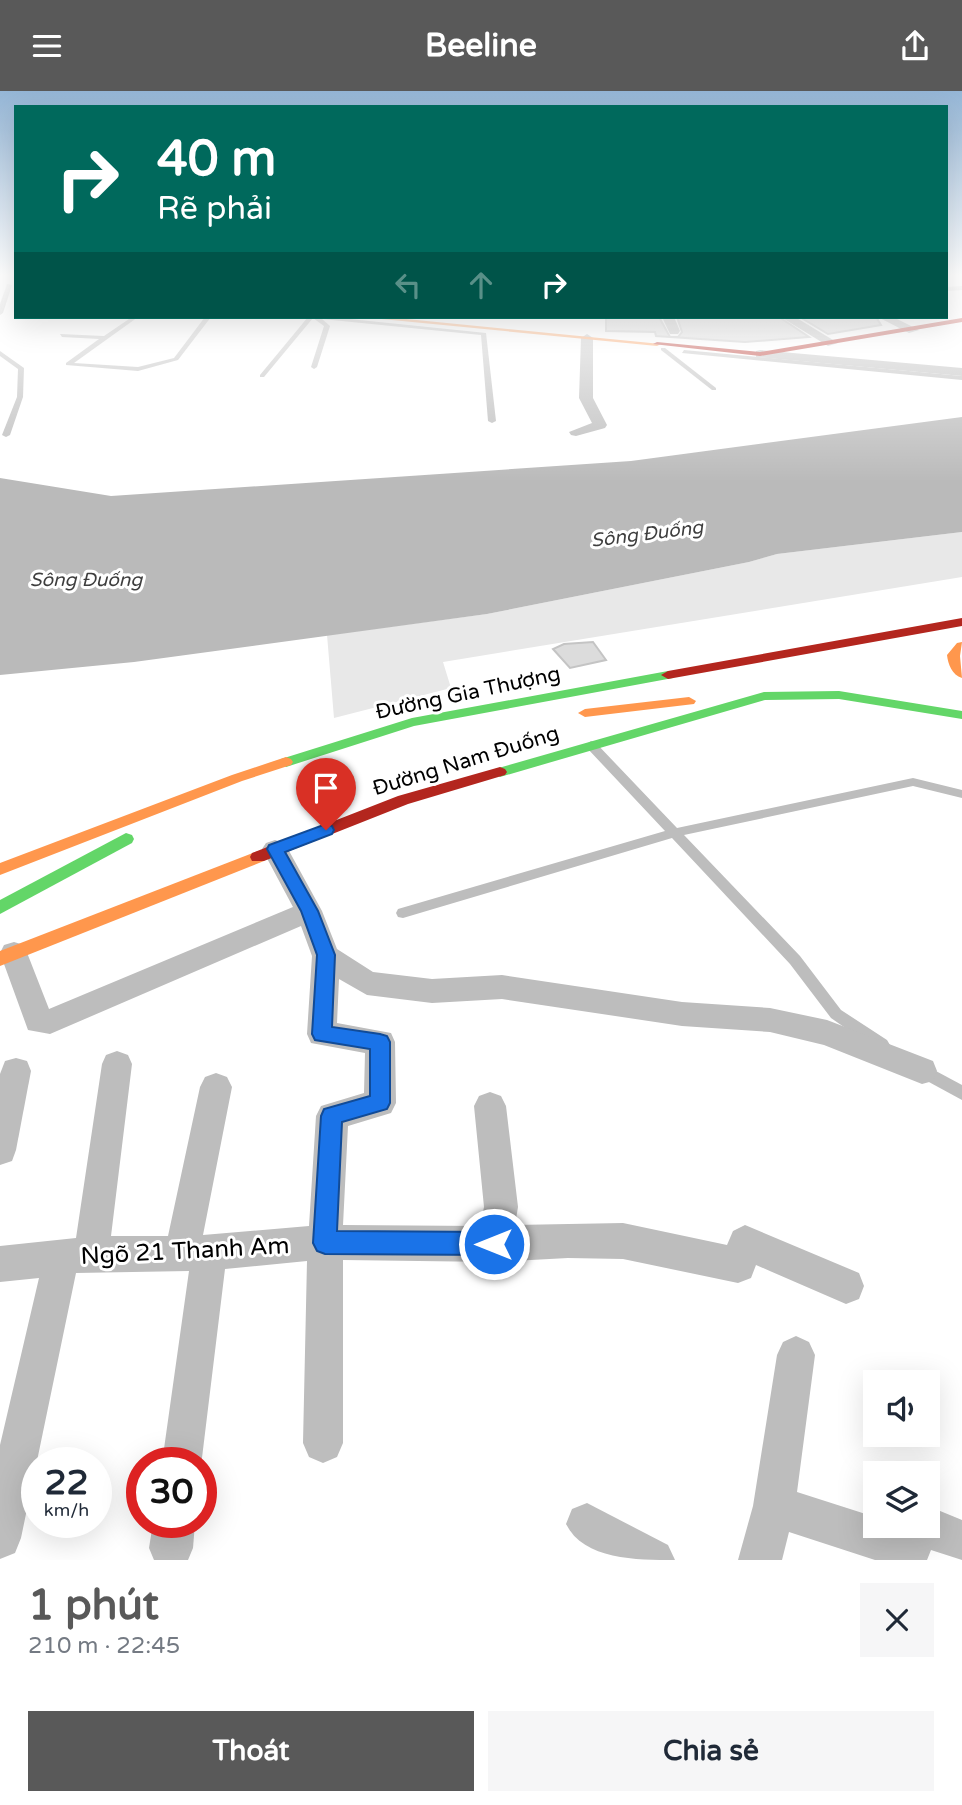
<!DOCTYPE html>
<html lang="vi">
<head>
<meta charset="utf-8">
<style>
	:root { --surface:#fff; --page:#f6f6f7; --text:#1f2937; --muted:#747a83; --accent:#595959 }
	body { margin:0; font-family:"Varela Round",sans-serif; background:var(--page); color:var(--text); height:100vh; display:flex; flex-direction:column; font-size:26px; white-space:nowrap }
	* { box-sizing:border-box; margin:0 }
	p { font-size:23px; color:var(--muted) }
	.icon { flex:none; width:38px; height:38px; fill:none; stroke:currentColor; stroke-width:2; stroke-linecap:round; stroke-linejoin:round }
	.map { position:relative; height:1469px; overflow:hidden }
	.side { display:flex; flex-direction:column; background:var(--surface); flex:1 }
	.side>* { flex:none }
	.guide { position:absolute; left:14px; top:14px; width:934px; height:214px; border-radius:0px; box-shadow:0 7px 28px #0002; background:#00695c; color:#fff; overflow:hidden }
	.buttons { position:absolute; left:863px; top:1279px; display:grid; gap:14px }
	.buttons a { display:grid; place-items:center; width:77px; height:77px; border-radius:0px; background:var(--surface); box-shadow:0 7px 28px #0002; font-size:35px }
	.speed { position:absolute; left:21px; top:1356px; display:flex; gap:14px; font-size:35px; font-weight:700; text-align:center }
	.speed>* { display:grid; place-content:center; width:91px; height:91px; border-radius:50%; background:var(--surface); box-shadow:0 7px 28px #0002; line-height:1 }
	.speed small { font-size:18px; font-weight:400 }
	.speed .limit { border:10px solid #d22; background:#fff; color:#111 }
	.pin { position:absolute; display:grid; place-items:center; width:60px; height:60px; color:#fff; margin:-72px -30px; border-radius:50% 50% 50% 0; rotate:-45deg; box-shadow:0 0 7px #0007 }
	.pin .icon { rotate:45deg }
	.me { position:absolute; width:77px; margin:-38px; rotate:270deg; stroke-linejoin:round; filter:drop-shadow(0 0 5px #0008) }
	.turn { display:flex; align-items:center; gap:24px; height:147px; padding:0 28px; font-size:32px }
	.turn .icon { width:91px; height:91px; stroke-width:2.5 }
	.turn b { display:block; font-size:49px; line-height:60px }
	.lanes { display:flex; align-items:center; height:66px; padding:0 28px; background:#0003; justify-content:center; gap:35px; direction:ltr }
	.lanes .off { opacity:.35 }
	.round { display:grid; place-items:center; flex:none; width:74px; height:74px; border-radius:0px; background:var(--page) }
	.headline { display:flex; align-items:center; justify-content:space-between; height:119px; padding:0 28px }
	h1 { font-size:42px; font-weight:700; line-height:52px; color:var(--accent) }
	.primary-button { display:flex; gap:14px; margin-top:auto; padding:14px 28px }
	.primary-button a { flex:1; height:80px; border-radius:0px; background:var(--accent); color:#fff; font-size:28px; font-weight:700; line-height:80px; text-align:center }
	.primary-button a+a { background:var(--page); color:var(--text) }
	header { display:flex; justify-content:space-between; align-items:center; height:91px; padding:0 28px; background:var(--accent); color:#fff; font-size:32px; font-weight:700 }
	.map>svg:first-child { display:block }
	.green { fill:#e8e8e8 }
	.water { fill:#bababa }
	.building { fill:#dcdcdc; stroke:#c4c4c4; stroke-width:2 }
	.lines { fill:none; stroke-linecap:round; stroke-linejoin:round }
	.lane { fill:#bdbdbd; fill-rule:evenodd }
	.street { fill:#bdbdbd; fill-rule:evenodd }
	.fast { fill:#63d668; fill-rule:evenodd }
	.slow { fill:#ff974d; fill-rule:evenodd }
	.jam { fill:#b3261e; fill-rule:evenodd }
	.route { fill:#1a73e8; stroke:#114b97; stroke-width:2 }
	.labels { text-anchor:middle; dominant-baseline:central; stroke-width:6; stroke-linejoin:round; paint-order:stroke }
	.far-water-label { font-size:19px; font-style:italic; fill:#3e3e3e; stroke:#fff }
	.street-label { font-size:21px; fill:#000; stroke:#fff }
	.near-street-label { font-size:24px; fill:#000; stroke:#fff }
</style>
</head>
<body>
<header><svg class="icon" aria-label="menu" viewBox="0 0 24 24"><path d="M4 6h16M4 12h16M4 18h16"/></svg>Beeline<svg class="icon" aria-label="share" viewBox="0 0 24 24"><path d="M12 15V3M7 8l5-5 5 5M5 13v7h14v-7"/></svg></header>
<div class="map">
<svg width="962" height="1469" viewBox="0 0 962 1469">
	<rect width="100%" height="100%" fill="#fff"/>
	<polygon class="green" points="962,441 962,486 443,571 451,597 334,627 327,544 487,523 749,471 777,463"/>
	<polygon class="water" points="962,326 962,441 777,463 749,471 487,523 134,571 0,584 0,387 111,405 631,370"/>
	<g class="building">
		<polygon points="606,226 659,226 670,246 678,246 682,241 677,226 779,226 809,246 745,251 656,245 655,241 606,240"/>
		<polygon points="800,226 876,226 881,234 828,243"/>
		<polygon points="593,551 606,569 570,577 553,558 564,553"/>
	</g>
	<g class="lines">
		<g class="lane">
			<polygon points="7,193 12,194 3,222 0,224 0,213"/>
			<polygon points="962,195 962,199 947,200 947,196"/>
			<polygon points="132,226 138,226 74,272 138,276 174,267 205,226 211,226 178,269 138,280 66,274 66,272 99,248 62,246 60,243 104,245"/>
			<polygon points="308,226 330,226 486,242 496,330 492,332 488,330 481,244 322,228 330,235 317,276 314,278 311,276 324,235 313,227 264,286 260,286 260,284"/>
			<polygon points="661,257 665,257 716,297 716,299 712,299 661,259"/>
			<polygon points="684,259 962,285 962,289 682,262"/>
			<polygon points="0,260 24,277 23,306 10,344 6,346 2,344 17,306 18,278 0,265"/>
			<polygon points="591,650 595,651 677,737 913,687 962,699 962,707 913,695 684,744 800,865 841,919 887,949 890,954 887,959 882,960 877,959 831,927 790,873 672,747 403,827 398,826 396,822 398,818 665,740 587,657 585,654"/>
			<polygon points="921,972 962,994 962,1009 916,984 913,979 916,974"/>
		</g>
		<g class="street">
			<polygon points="662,226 674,226 680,240 678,243 670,243"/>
			<polygon points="781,226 795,226 838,252 828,255"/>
			<polygon points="878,226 893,226 919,239 909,242"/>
			<polygon points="587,243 593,247 593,307 607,334 605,337 576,345 571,344 569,341 592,332 579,307 581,247"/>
			<polygon points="760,259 962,277 962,285 756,266 756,260"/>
			<polygon points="275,749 284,752 288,758 322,820 337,858 373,881 432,888 502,884 682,911 770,917 827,929 933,970 937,980 933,990 922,993 824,954 770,941 682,935 502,908 432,912 367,904 339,888 337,932 391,942 395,951 396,1012 391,1022 348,1035 343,1134 480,1135 484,1116 474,1015 479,1005 490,1001 501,1005 506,1015 518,1116 515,1134 623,1132 727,1154 733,1140 745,1134 859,1182 864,1195 859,1208 846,1213 756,1174 751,1187 738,1192 623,1168 568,1167 494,1171 343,1169 343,1352 337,1366 323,1372 309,1366 303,1352 307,1170 225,1178 201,1375 201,1372 162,1372 189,1180 76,1182 21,1447 15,1462 0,1468 0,1354 39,1187 0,1191 0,1155 76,1147 102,973 106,964 117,960 128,964 132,973 111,1145 168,1145 200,996 205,986 216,982 227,986 232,996 203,1144 309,1135 316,1025 321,1015 364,1002 365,962 311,952 307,943 312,865 301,835 50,943 28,939 0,862 4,854 14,851 24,854 49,918 293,816 262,758 266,752"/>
			<polygon points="16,967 27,970 31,980 16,1059 12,1070 0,1074 0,983 5,970"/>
			<polygon points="796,1245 809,1251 815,1264 797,1401 875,1426 875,1435 928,1435 928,1415 962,1429 962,1469 931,1459 927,1469 875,1469 789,1441 782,1469 738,1469 753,1415 777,1264 783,1251"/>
			<path d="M587 1412 668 1454 675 1469C636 1469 584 1469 566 1433L572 1418Z"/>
			<polygon points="153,1432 195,1432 193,1457 188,1469 154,1469 149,1457"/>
		</g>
		<g class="fast">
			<polygon points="668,580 675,584 673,587 414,635 286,676 279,671 281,668 412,627"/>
			<polygon points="839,600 962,620 962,628 839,608 765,609 500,686 493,681 495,678 764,601"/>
			<polygon points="126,742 132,744 134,748 132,752 0,823 0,809"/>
		</g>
		<g class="slow">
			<polygon points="361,226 386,226 661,253 657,255"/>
			<path d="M962 551 960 565 962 587C952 584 948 573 947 564L957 552Z"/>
			<polygon points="689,606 696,610 694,613 585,626 578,622 585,618"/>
			<polygon points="286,666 291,668 293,671 291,674 242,690 0,784 0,772 232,684"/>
			<polygon points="258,760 264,762 266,766 264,770 0,875 0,860"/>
		</g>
		<g class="jam">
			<polygon points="962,227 962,231 760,265 653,253 657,251 760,261"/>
			<polygon points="962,527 962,535 668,588 661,584 668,580"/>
			<polygon points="500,676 505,678 507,681 505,684 408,713 264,770 252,770 250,766 252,762 398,705"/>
		</g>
	</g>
	<linearGradient id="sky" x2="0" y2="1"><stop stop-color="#95b6d6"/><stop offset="0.47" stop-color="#fff"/><stop offset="1" stop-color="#fff" stop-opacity="0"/></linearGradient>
	<rect width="962" height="391" fill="url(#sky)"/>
	<polygon class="route" points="326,733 332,735 334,739 332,743 285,761 318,820 335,864 332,936 380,943 387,945 390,951 390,1012 387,1018 342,1031 337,1140 494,1141 502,1144 505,1153 502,1161 494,1164 325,1163 317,1160 313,1152 321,1025 324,1018 370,1005 370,958 315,949 312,943 317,864 301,820 267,758 269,754"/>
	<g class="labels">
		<g class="far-water-label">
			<text transform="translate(647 443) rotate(-7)">Sông Đuống</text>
			<text x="86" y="489">Sông Đuống</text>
		</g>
		<g class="street-label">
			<text transform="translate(468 602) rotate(-12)">Đường Gia Thượng</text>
			<text transform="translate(466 670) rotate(-17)">Đường Nam Đuống</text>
		</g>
		<g class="near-street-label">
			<text transform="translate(185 1160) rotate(-3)">Ngõ 21 Thanh Am</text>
		</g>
	</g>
</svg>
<div class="buttons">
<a><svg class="icon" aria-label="sound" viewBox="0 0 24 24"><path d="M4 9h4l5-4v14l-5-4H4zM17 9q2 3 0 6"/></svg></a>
<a><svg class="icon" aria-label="layers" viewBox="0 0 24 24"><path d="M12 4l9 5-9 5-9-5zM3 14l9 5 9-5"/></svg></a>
</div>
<div class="speed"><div>22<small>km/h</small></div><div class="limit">30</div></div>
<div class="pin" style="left:326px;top:739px;background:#d93025"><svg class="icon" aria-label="arrive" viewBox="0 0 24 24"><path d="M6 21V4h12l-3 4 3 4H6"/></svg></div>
<svg class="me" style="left:494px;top:1153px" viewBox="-20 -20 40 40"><circle r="17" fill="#1a73e8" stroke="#fff" stroke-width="3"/><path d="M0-11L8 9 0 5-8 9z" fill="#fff"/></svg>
<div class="guide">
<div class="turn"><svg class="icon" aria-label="right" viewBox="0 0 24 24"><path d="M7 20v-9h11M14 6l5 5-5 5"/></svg><div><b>40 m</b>Rẽ phải</div></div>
<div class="lanes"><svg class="icon off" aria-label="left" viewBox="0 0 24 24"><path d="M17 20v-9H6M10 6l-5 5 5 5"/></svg><svg class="icon off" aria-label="ahead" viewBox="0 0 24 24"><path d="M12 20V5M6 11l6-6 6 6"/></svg><svg class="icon" aria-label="right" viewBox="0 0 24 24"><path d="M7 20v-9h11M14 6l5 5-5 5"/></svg></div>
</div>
</div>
<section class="side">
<div class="headline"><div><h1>1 phút</h1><p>210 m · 22:45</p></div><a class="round"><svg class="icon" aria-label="close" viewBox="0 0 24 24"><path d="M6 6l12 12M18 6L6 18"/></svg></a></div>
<div class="primary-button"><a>Thoát</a><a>Chia sẻ</a></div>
</section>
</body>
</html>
